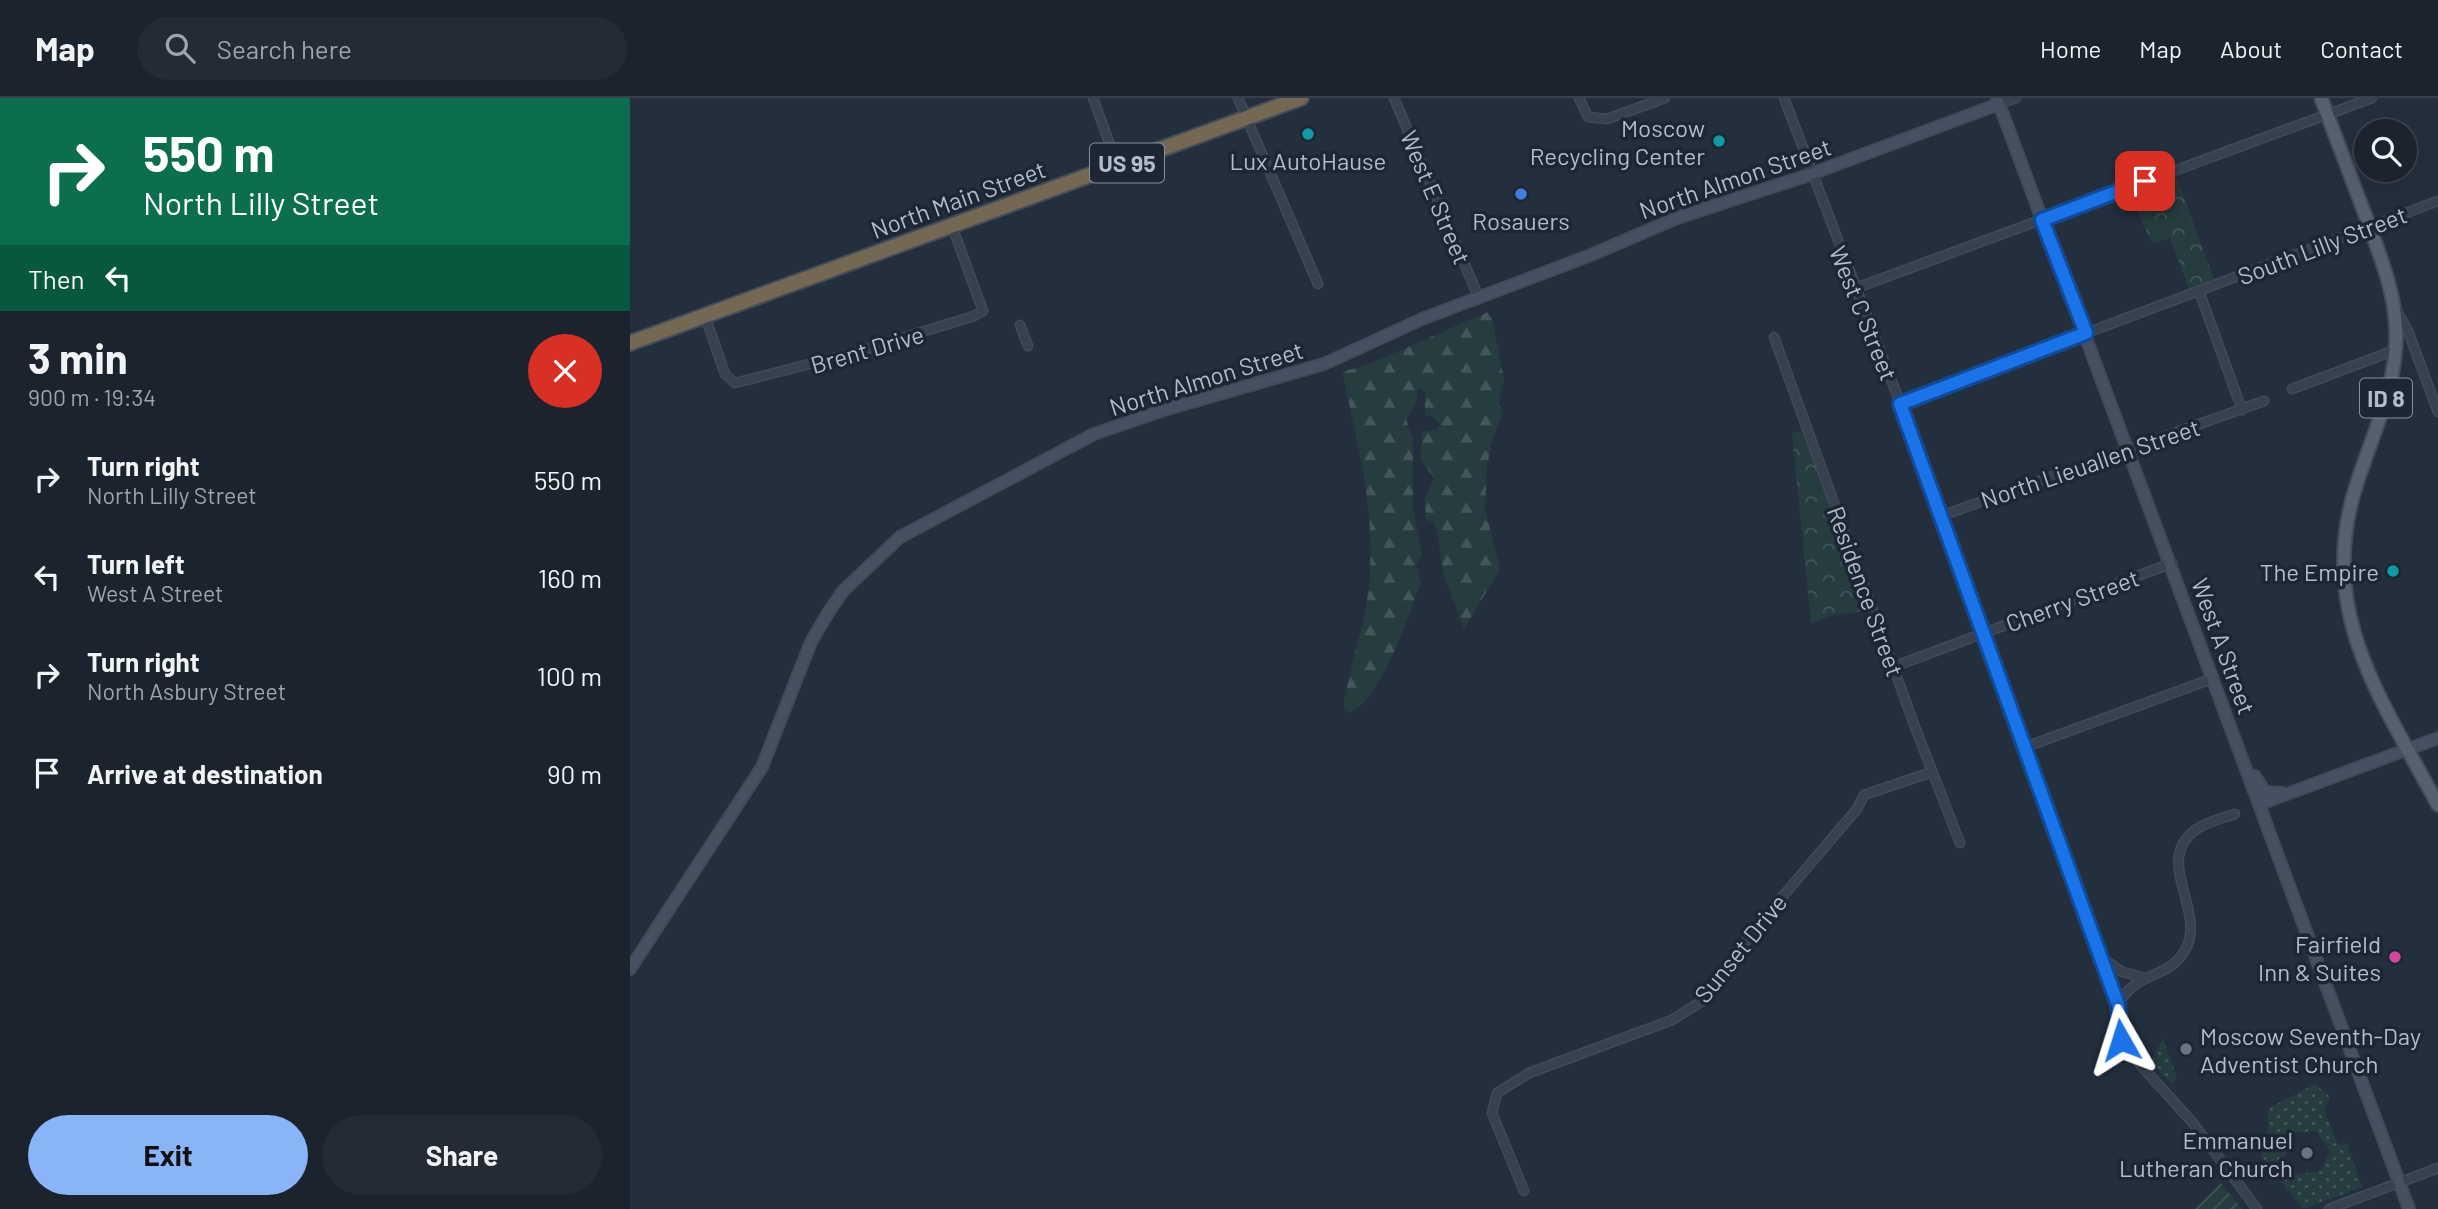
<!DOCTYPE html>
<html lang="en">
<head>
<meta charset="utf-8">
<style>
	:root { --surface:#1b232e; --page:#242b36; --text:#f1f3f6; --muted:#a0a4aa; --line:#39404a; --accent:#8ab4f8 }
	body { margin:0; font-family:Barlow,sans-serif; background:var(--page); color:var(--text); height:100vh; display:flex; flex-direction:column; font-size:26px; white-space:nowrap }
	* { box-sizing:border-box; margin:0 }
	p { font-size:23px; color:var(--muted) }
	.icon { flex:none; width:38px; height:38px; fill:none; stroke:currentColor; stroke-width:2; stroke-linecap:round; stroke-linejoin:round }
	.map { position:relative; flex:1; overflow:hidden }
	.sheet { display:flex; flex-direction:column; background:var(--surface); width:630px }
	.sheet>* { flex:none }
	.top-card { background:#0b6e4f; color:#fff; overflow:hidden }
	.controls { position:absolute; left:1724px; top:21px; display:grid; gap:14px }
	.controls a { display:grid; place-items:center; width:63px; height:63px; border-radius:50%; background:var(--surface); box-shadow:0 7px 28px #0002,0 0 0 2px var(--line); font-size:35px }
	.pin { position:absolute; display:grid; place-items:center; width:60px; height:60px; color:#fff; margin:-30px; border-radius:14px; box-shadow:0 4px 10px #0006 }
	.me { position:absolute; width:77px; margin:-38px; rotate:354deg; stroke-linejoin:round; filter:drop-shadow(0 0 5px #0008) }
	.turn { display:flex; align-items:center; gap:24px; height:147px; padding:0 28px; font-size:32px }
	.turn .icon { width:91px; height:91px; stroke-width:2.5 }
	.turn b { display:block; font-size:49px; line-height:60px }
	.then { display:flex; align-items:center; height:66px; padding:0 28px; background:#0003; gap:14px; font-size:26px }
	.round { display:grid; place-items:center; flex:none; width:74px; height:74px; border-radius:37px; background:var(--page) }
	.overview { display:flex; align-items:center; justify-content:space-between; height:119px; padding:0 28px }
	h1 { font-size:42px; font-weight:700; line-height:52px }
	.cta { display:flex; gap:14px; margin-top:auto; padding:14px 28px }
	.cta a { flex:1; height:80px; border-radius:42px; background:var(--accent); color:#111; font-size:28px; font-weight:700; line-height:80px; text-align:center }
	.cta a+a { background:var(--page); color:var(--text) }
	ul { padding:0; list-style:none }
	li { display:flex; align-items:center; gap:21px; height:98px; padding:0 28px }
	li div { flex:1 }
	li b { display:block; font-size:26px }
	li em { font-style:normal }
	header { display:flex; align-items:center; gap:42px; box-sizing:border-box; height:98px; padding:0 35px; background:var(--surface); border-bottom:2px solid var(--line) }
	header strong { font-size:33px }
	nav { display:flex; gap:38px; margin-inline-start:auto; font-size:24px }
	.search { width:490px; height:63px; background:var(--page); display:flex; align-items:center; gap:18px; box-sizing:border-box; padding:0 24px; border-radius:38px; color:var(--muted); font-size:26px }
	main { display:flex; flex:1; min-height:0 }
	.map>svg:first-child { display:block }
	.grass { fill:url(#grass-dots) }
	.forest { fill:url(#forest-firs) }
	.park { fill:url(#park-crowns) }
	.garden { fill:url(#garden-furrows) }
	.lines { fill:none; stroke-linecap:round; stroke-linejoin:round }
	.street-casing { stroke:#414a57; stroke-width:11 }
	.secondary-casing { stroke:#414a57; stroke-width:14 }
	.primary-casing { stroke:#414a57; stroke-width:16 }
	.highway-casing { stroke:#434c59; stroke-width:18 }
	.street { stroke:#38414e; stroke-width:8 }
	.secondary { stroke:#465061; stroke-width:10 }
	.primary { stroke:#56606e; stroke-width:12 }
	.highway { stroke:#746855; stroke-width:14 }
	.route-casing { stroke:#114b97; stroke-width:18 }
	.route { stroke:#1a73e8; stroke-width:12 }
	.culture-dot { fill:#0f9aa8; stroke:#1d2633; stroke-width:2.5 }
	.shop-dot { fill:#3f7fe0; stroke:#1d2633; stroke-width:2.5 }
	.hotel-dot { fill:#d1479c; stroke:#1d2633; stroke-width:2.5 }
	.worship-dot { fill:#6b7280; stroke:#1d2633; stroke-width:2.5 }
	.labels { text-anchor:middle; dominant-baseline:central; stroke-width:7; stroke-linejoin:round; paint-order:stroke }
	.shield { fill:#1d2633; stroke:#878f9c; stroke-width:2 }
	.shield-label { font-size:23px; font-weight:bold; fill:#b4bcc9 }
	.poi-label { font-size:24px; fill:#b4bcc9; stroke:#1d2633; text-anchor:end }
	.street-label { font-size:24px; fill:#b4bcc9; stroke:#1d2633 }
</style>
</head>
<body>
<header>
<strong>Map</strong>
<div class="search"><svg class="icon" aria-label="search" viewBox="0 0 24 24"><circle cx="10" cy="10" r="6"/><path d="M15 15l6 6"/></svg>Search here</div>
<nav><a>Home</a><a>Map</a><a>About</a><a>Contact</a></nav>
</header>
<main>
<section class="sheet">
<div class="top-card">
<div class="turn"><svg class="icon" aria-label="right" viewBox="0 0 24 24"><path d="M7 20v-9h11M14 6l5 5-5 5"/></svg><div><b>550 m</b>North Lilly Street</div></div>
<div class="then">Then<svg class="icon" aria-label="left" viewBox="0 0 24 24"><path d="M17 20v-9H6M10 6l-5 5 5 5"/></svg></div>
</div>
<div class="overview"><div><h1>3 min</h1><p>900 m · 19:34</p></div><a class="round" style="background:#d93025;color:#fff"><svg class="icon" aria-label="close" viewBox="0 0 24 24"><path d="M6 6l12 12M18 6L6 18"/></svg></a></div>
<ul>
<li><svg class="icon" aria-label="right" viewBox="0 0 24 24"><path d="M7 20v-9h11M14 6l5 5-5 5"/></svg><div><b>Turn right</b><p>North Lilly Street</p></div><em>550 m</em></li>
<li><svg class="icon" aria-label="left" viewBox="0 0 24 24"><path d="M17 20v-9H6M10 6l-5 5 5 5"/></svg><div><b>Turn left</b><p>West A Street</p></div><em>160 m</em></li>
<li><svg class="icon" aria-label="right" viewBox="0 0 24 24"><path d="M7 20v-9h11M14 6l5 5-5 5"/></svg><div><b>Turn right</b><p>North Asbury Street</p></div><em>100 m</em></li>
<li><svg class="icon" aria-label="arrive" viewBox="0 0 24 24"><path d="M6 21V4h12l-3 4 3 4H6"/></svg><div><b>Arrive at destination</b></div><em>90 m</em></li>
</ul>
<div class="cta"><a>Exit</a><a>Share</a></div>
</section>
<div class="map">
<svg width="1808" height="1111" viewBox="0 0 1808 1111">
	<defs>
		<pattern id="grass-dots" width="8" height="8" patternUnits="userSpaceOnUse" patternTransform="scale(1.75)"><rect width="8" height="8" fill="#263c3f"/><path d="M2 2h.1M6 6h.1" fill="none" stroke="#435659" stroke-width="1.8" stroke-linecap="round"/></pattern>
		<pattern id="forest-firs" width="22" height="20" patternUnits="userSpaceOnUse" patternTransform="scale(1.75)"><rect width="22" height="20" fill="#263c3f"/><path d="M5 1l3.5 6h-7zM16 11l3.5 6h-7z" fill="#435659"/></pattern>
		<pattern id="park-crowns" width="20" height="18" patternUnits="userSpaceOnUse" patternTransform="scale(1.75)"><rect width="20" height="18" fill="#263c3f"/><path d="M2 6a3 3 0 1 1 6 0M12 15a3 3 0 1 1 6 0" fill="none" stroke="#435659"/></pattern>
		<pattern id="garden-furrows" width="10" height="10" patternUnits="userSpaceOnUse" patternTransform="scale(1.75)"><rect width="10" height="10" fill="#263c3f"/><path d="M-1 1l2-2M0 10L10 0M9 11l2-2" fill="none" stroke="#435659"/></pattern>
	</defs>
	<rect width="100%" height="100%" fill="#242f3e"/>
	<g class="grass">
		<polygon points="1533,941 1547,979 1541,985 1520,964"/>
		<polygon points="1685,986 1700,999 1694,1012 1708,1046 1717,1045 1732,1089 1673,1111 1650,1082 1664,1072 1668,1076 1691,1073 1700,1052 1686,1033 1664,1035 1654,1058 1658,1062 1643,1073 1630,1056 1636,1053 1639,1010"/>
	</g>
	<path class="forest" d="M858 214 862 220 874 282 869 304 872 315 861 347 857 369 855 411 870 471 834 531 813 475 807 431 804 424 796 422 795 401 804 380 791 362 792 334 807 331 810 327 802 318 795 317V293L788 291 786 306 776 321 783 342V409L792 456 786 467 791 485C778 518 752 600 720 615L714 611V603C720 571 730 540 736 509 750 429 729 351 712 274L739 266Z"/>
	<g class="park">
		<polygon points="1546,78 1584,181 1559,191 1540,140 1523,146 1506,112 1497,109 1493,97"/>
		<polygon points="1178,330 1243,512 1204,517 1181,525 1162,335"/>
	</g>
	<polygon class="garden" points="1591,1085 1612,1111 1565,1111"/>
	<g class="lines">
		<defs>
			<g id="street">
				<polyline points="463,0 488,69"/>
				<polyline points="608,0 688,186"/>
				<polyline points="764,0 848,198"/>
				<polyline points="949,0 958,19 977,21 1035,0"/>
				<polyline points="1154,0 1270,305 1488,907 1489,933 1497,952 1563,1025 1627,1111"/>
				<polyline points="1369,6 1386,0"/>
				<polyline points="1226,190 1742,0"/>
				<polyline points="1569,193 1612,312"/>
				<polyline points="1767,213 1778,233 1808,314"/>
				<polyline points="75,218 95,276 105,285 230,253 344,218 353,213 322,128"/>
				<polyline points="390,227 398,248"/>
				<polyline points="1144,239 1285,629 1330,745"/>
				<polyline points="1662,291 1765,252"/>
				<polyline points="1270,305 1808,103"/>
				<polyline points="1308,419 1634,303"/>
				<polyline points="1263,569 1542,465"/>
				<polyline points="1393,650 1584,580"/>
				<polyline points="1472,860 1492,874 1512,879"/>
				<path d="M1488 907C1506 872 1537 882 1554 854 1580 814 1518 760 1570 729 1580 723 1594 720 1605 716"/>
				<polyline points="894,1093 862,1015 867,995 899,975 1042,922 1074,902 1124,832 1227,711 1234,697 1302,674"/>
				<polyline points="1699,1111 1808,1070"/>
			</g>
			<g id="secondary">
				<polyline points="1367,0 1779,1111"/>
				<polyline points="1625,678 1635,694 1652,695"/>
				<polyline points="1630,706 1808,640"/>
				<polyline points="0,871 132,669 181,544 198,515 213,493 270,439 464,336 537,311 694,266 792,221 961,157 1047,120 1173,79 1369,6"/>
			</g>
			<path id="primary" d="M1691 0C1706 40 1721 80 1736 119 1749 155 1765 193 1766 232 1768 285 1743 335 1727 385 1685 512 1751 600 1808 707"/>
			<polyline id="highway" points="0,245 671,0"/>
		</defs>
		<use href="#street" class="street-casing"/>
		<use href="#secondary" class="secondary-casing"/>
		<use href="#primary" class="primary-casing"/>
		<use href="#highway" class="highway-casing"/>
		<use href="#street" class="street"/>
		<use href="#secondary" class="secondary"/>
		<use href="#primary" class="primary"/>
		<use href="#highway" class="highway"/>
	</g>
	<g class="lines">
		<defs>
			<polyline id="route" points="1491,942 1488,907 1270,306 1456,235 1412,122 1515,83"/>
		</defs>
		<use href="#route" class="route-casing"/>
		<use href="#route" class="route"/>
	</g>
	<g class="culture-dot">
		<circle cx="678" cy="36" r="7"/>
		<circle cx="1089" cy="43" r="7"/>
		<circle cx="1763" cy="473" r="7"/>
	</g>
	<circle class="shop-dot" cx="891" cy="96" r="7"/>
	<circle class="hotel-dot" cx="1765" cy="859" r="7"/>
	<g class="worship-dot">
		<circle cx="1556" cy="951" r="7"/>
		<circle cx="1677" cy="1055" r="7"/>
	</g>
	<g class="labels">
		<g class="shield">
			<rect x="460" y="45.5" width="74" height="39" rx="5"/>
			<rect x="1730" y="280.5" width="52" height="39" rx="5"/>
		</g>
		<g class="shield-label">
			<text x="497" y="65">US 95</text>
			<text x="1756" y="300">ID 8</text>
		</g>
		<g class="poi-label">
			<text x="1075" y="29">Moscow<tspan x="1075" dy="28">Recycling Center</tspan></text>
			<text x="678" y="62" text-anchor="middle">Lux AutoHause</text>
			<text x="891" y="122" text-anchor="middle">Rosauers</text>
			<text x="1749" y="473">The Empire</text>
			<text x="1751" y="845">Fairfield<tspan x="1751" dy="28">Inn &amp; Suites</tspan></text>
			<text x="1570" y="937" text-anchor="start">Moscow Seventh-Day<tspan x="1570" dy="28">Adventist Church</tspan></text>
			<text x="1663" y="1041">Emmanuel<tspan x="1663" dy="28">Lutheran Church</tspan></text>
		</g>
		<g class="street-label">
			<text transform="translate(1105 80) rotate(-19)">North Almon Street</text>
			<text transform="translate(806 99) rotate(67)">West E Street</text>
			<text transform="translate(328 101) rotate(-20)">North Main Street</text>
			<text transform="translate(1692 147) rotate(-21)">South Lilly Street</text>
			<text transform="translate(1234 215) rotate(68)">West C Street</text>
			<text transform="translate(237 251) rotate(-16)">Brent Drive</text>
			<text transform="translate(576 280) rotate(-17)">North Almon Street</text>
			<text transform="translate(1460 365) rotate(-19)">North Lieuallen Street</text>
			<text transform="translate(1236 493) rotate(70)">Residence Street</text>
			<text transform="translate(1442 502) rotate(-20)">Cherry Street</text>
			<text transform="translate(1594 548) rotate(70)">West A Street</text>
			<text transform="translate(1110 850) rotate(-51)">Sunset Drive</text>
		</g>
	</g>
</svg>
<div class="controls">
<a><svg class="icon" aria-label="search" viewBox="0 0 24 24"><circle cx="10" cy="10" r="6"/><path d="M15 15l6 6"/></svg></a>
</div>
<div class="pin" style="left:1515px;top:83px;background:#d93025"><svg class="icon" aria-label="arrive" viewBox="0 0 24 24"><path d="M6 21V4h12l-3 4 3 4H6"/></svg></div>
<svg class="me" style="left:1491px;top:942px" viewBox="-20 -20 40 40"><path d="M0-17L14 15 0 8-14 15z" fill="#1a73e8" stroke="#fff" stroke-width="4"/></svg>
</div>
</main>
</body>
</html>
